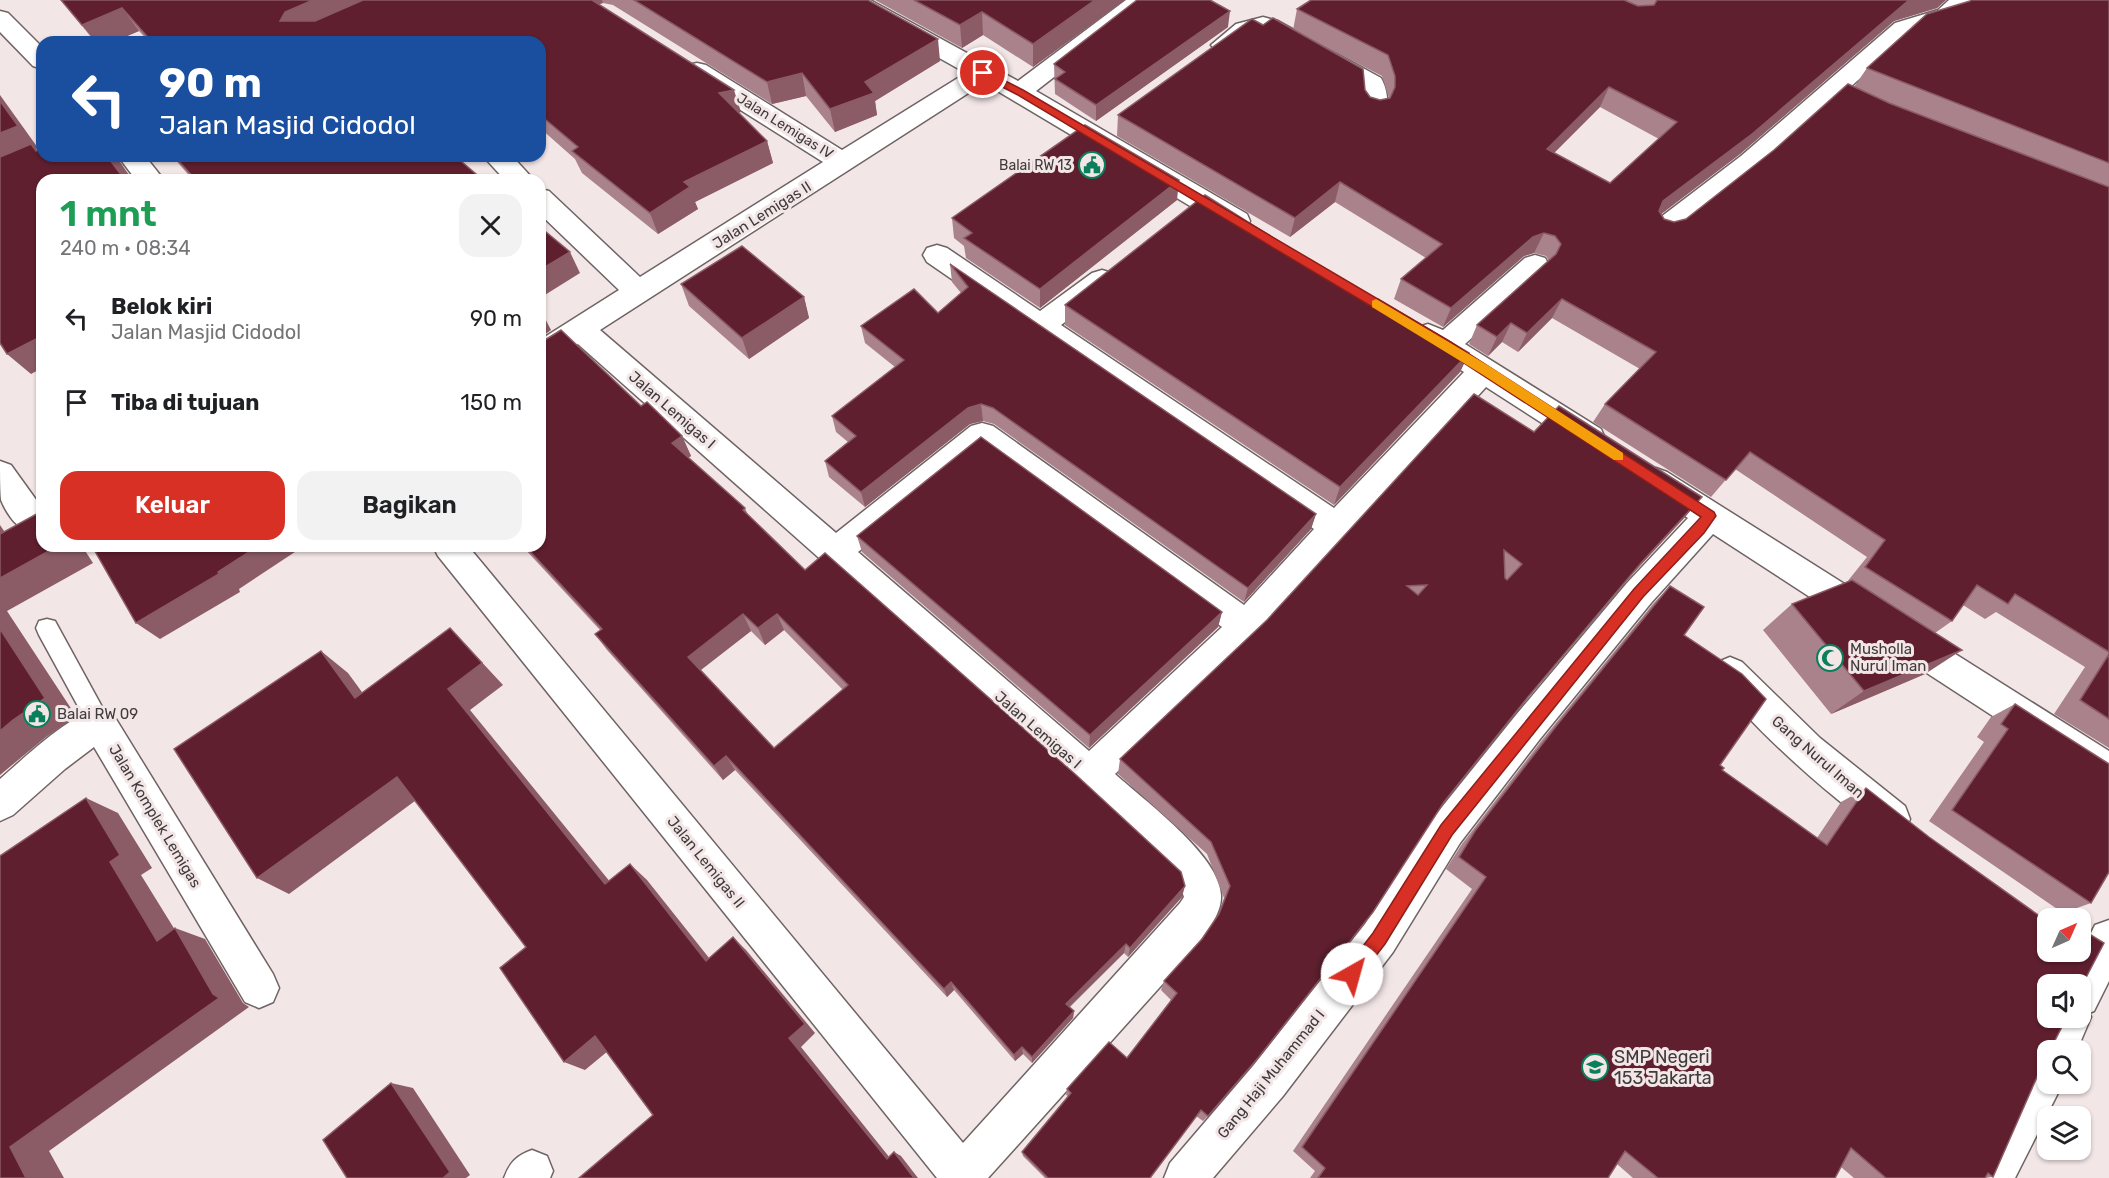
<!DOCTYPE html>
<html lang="id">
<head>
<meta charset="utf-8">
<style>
	:root { --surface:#fff; --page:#f2f2f2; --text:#202124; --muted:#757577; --accent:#d93025 }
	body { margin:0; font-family:Rubik,sans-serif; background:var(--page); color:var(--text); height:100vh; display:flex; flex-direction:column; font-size:22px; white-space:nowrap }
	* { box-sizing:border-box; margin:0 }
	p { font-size:20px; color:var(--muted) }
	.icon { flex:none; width:33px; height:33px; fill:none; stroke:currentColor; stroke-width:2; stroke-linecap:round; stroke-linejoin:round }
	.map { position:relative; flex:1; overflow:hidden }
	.panel { position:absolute; left:36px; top:174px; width:510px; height:378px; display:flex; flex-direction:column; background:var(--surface); border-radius:18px; box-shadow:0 2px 4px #0004 }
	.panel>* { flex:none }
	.hud { position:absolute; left:36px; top:36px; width:510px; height:126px; border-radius:18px; box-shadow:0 2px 4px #0004; background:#1a4fa0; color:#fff; overflow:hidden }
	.needle { width:39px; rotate:45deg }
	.tools { position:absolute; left:2037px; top:908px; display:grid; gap:12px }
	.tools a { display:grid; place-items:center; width:54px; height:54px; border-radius:12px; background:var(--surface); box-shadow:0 2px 4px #0004; font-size:30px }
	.pin { position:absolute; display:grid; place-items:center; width:51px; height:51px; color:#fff; margin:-26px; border:3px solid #fff; border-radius:50%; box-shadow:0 2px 6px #0007 }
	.me { position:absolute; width:66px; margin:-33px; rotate:38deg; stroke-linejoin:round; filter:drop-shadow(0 0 4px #0008) }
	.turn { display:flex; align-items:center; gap:21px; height:126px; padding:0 24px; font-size:27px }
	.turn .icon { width:78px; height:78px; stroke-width:2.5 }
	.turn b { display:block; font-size:42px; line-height:51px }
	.round { display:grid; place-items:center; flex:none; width:63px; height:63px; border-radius:18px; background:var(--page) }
	.overview { display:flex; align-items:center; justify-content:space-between; height:102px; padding:0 24px }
	h1 { font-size:36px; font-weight:600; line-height:45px; color:#1e9e55 }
	.primary-button { display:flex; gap:12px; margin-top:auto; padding:12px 24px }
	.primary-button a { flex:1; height:69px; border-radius:18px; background:var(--accent); color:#fff; font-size:24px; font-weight:600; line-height:69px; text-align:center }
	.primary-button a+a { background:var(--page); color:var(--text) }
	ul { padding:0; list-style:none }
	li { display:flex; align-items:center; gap:18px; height:84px; padding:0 24px }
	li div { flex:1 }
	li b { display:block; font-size:22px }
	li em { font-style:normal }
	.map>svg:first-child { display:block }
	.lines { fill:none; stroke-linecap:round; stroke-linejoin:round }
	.lane-casing { stroke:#6f6364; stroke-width:3 }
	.street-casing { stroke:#6f6364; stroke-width:3 }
	.secondary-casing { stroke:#6f6364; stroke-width:3 }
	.lane { fill:#fff; fill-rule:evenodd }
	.street { fill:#fff; fill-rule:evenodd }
	.secondary { fill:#fff; fill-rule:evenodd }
	.wall { fill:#a9828b; fill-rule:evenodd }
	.shaded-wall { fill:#8b5b66 }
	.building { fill:#5f1f2f; stroke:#8b5b66; stroke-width:1.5; fill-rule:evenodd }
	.route { fill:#d93025; stroke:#8d1f18; stroke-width:1.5 }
	.slow { fill:#f59e0b }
	.labels { text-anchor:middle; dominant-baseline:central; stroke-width:6; stroke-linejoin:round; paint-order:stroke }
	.far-street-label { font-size:14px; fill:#3f3a3b; stroke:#f3e6e7 }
	.far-poi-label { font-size:14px; fill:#3f3a3b; stroke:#f3e6e7; text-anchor:end }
	.street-label { font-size:15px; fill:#3f3a3b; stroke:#f3e6e7 }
	.poi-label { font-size:15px; fill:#3f3a3b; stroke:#f3e6e7; text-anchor:start }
	.near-poi-label { font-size:18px; fill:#3f3a3b; stroke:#f3e6e7; text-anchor:start }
</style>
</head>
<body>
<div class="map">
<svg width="2109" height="1178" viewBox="0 0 2109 1178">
	<rect width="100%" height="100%" fill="#f3e6e7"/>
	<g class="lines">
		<defs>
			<polygon id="lane" points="47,619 55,621 107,716 110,723 107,730 99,733 91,730 39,635 36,628 39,621"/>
			<g id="street">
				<path d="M841 0H870L1018 81 1126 0H1153L1036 91 1247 214 1250 221 1247 228 1237 231 1227 228 984 83 600 330 836 533 971 426 982 423 993 426 1244 605 1314 529 927 262 923 255 927 248 937 245 947 248 1040 311 1092 273 1102 270 1112 273 1116 280 1112 287 1061 325 1334 508 1464 372 1418 343 1414 335 1418 327 1428 324 1443 330 1525 258 1535 255 1545 258 1549 265 1545 272 1465 344 1601 429 1605 438 1601 447 1590 450 1579 447 1486 387 1259 636 1115 774C1144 800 1220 856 1221 895 1222 915 1205 933 1195 948L988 1178H937L438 556 433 546H468L963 1143 1180 903 1184 897 1179 882 1076 786 578 344 550 362 540 365V340L619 290 540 214V189L549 191 640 277 823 162 688 77 685 71 688 65 697 63 706 65 842 150 966 73 845 5ZM983 452 1222 627 1089 751 858 552Z"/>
				<polygon points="1949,0 1975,0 1954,20 1911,33 1759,168 1673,237 1663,240 1653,237 1649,230 1653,223 1741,156 1895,23 1938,10"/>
				<polygon points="0,11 8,13 42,47 42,69 33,66 0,32"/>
				<path d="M1263 17 1278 21 1381 78C1387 88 1390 106 1384 116L1375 118 1366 116 1362 110 1360 88 1263 32C1243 33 1236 56 1215 50L1211 45 1236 24Z"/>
				<polygon points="118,156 145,156 164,180 136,180"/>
				<polygon points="483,156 512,156 534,180 505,180"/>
				<path d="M0 461 11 465 42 508V531C23 538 8 517 1 500 0 490 0 472 0 461Z"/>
				<polygon points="1656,468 1667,472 2109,751 2109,788 2096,783 1713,534 1651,603 1540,739 1460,843 1393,952 1283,1096 1213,1178 1164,1178 1170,1163 1253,1066 1365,924 1434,817 1516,715 1627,583 1688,518 1645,490 1640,481 1645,472"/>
				<path d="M1730 657 1742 662 1820 738 1905 806 1910 819 1905 832 1892 837C1855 822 1729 708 1713 673L1718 662Z"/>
				<path d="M99 707 111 711 273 974 279 988 273 1002 259 1008 245 1002 94 747 65 769 13 815 0 821V779C30 753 62 721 99 707Z"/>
				<path d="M532 1150 547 1156 553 1171 550 1178H504C510 1162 516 1156 532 1150Z"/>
			</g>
			<polygon id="secondary" points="2109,920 2109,981 2094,1011 2089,1013 2091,1017 2077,1050 2048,1050 2048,1083 2063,1083 2015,1178 1971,1178 2034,1055 2037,1053 2036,1050 2050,1017 2080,1017 2080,984 2066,984 2095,925"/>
		</defs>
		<use href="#lane" class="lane-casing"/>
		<use href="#street" class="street-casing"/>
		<use href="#secondary" class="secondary-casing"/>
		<use href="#lane" class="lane"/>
		<use href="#street" class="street"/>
		<use href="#secondary" class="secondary"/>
	</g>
	<g class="wall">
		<polygon points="61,0 868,0 940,61 875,101 877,115 835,132 806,96 772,104 613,5 603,3 599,4 741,112 738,113 767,141 773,163 695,202 698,209 658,234 582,173 575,159 540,128 540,42 149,42 139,31 113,42 95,42"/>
		<polygon points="875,0 1125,0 1033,67 983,35 962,48"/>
		<path d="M1311 0H1946L1937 8 1894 21 1740 154 1661 214 1664 219 1674 222 1686 219 1854 87 1867 68 2109 0V748L2054 714 2085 667 1996 612 1985 619 1963 605 1952 621 1935 633 1925 674 1831 714 1763 630 1792 604 1847 582 1867 557 1735 469 1711 497 1593 422 1605 404 1640 369 1552 318 1518 352 1502 342 1488 356 1469 344 1477 325 1549 261 1546 256 1534 253 1524 256 1443 327 1394 299 1401 279 1426 258 1335 202 1290 237 1117 136 1118 115 1263 25 1293 30 1297 9ZM1299 33 1382 76 1389 98 1380 100 1370 97 1365 90ZM1600 107 1659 139 1610 183 1554 153Z"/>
		<polygon points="1228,27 1096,121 1055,94 1054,64"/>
		<polygon points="172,156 468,156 460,161 483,180 193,180"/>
		<polygon points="1177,200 1040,308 966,258 964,246 954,238 952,218"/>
		<polygon points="950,264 1316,514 1311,529 1244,602 994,424 983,421 970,424 865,507 829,477 825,461 848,442 836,432 832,416 895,367 865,343 861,326 938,313 961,293 952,282"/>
		<polygon points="681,284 804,297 809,318 749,359 689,306"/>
		<polygon points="1375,302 1469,353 1460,372 1334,505 1065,325 1065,305"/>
		<path d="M641 406 682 436 691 456 688 458 745 508 748 515 805 570 1182 897 1128 957 1124 953 1070 1007 1074 1011 1073 1018 1032 1063 1023 1054 1015 1061 954 990 947 997 735 770 723 780 607 650 595 634 600 630 522 546H540ZM784 630 843 690 774 748 701 670 751 631 765 645Z"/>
		<polygon points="1534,432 1702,497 1685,517 1627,580 1528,697 1444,802 1208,1116 1203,1121 1196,1116 1150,1178 1045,1178 1023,1156 1022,1152 1068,1096 1066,1095 1067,1089 1127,1058 1171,1000 1161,990 1164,981 1202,939 1217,918 1224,898 1207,854 1118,774 1120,759"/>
		<polygon points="857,536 1222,612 1218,627 1089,748 862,552"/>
		<polygon points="1670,586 1722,770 1817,838 1841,802 1866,788 1929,837 2080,951 2080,930 2083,930 2104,943 2041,1068 1993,1177 1985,1178 1854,1178 1841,1167 1835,1178 1633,1178 1617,1164 1608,1178 1310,1178 1315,1171 1293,1151 1472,889 1446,869 1462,844 1542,740 1653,604"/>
		<polygon points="2015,704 2091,903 2063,913 1929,821 1984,742 1977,737 1991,717"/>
	</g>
	<g class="shaded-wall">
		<polygon points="313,0 376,0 299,35 280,21 285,12"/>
		<polygon points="585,0 602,0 603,3 594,6"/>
		<polygon points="1095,0 1125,0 1033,67 1033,44"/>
		<polygon points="1910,0 1946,0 1937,8 1894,21 1740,154 1652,221 1663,201"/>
		<polygon points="122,8 139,31 113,42 96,42 82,25"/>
		<polygon points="1230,11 1228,27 1096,121 1096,105"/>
		<polygon points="982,12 983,35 962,48 960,25"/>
		<polygon points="938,39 940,61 875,101 877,115 835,132 830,109 865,82"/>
		<polygon points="802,73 806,96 772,104 767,82"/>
		<polygon points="1609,87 1600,107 1538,169 1547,149"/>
		<polygon points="734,90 741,112 725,116 719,93"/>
		<polygon points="0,95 38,148 36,149 52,166 0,165"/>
		<polygon points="767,141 773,163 695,202 698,209 658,234 650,213 684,182"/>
		<polygon points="107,156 116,156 129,175 126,178 127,180 125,180"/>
		<polygon points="447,156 468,156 452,166"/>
		<polygon points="1179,180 1177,200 1040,308 1040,289"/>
		<polygon points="1340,182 1335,202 1290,237 1295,218"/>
		<polygon points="1544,233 1534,253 1524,256 1443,327 1451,308 1533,237"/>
		<polygon points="570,252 580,273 540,298 540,270"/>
		<polygon points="804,297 809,318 749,359 742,338"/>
		<polygon points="1562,299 1552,318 1518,352 1527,333"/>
		<polygon points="540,309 551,330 540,338"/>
		<polygon points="1511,323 1502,342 1488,356 1497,337"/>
		<polygon points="42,336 42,368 31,374 7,354"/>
		<polygon points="1469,353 1460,372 1334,505 1340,487"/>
		<polygon points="981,404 983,421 970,424 865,507 861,492 968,408"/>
		<polygon points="682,436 691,456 681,462 672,443"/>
		<polygon points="1702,497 1685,517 1625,582 1641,563"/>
		<polygon points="1316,514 1311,529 1244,602 1248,588"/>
		<polygon points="0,525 23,559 0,543"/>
		<polygon points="58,546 82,546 93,563 7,611 76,716 46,737 0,775 0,578"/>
		<polygon points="258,546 304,546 239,589 240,592 160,639 136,623 218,572"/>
		<polygon points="1222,612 1218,627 1089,748 1090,735"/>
		<polygon points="743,614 751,631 698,672 688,657"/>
		<polygon points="777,614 784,630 765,645 758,628"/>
		<polygon points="450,628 503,685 470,710 624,899 605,884 448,689"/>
		<polygon points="1962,650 1925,674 1831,714 1864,691"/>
		<polygon points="321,651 348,673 381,718 355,698"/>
		<polygon points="726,756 735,770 723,780 714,766"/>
		<polygon points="397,777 423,795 289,894 257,878"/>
		<polygon points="86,798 118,813 152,868 141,875 188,951 157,941 110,862"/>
		<polygon points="630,864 647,880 721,973 706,961"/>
		<polygon points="1185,886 1182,897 1128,957 1130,948"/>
		<polygon points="175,928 205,939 243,1003 249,1007 49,1151 64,1178 26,1178 10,1147 213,994"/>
		<polygon points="733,937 746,950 815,1033 801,1047 894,1163 887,1159 789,1038"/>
		<polygon points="1126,944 1124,953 1065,1011 1066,1004"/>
		<polygon points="951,982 954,990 947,997 944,989"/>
		<polygon points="1074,1011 1073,1018 1032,1063 1032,1057"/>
		<polygon points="595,1036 614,1046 585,1070 564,1062"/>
		<polygon points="1022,1047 1023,1054 1015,1061 1014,1055"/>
		<polygon points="391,1083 413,1088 470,1175 466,1178 443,1178"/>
		<polygon points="894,1152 901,1156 918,1178 914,1178"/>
	</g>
	<g class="building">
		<polygon points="61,0 313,0 285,12 280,21 315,21 363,0 592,0 734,90 719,93 767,141 684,182 690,187 650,213 572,151 578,147 540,115 540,42 152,42 122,8 82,25"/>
		<polygon points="634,0 868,0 938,39 865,82 874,93 830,109 802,73 767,82"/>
		<polygon points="914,0 1095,0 1033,44 982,12 960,25"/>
		<polygon points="1137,0 1210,0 1230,11 1096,105 1055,79 1065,72 1054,64"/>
		<path d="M1311 0H1624L1638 6 1654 5 1657 0H1910L1908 1 1752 134 1663 201 1659 211 1664 219 1674 222 1686 219 1774 150 1848 84 1889 103 2109 187V652L2015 594 2008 604 1977 585 1952 621 1865 567 1885 540 1750 452 1726 480 1605 404 1656 352 1562 299 1527 333 1511 323 1497 337 1477 325 1556 254 1561 244 1555 236 1544 233 1533 237 1451 308 1401 279 1442 244 1340 182 1295 218 1118 115 1252 19 1263 25 1273 18 1363 69 1365 90 1370 97 1380 100 1390 98 1395 87V76L1388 55 1297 9ZM1609 87 1677 122 1610 183 1547 149Z"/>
		<polygon points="1971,0 2109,0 2109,163 1867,68 1927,14 1970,1"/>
		<polygon points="0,101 18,126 0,133"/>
		<polygon points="1085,125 1179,180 1040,289 964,238 972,233 952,218"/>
		<polygon points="31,144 36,151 42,148 42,156 107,156 125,180 42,180 42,336 7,354 0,343 0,157"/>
		<polygon points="174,156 455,156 483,180 196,180"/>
		<polygon points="1205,195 1375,302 1378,299 1469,353 1340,487 1065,305"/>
		<polygon points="540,227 570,252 540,270"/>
		<polygon points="742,246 804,297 742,338 681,284"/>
		<polygon points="950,264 1316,514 1248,588 993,408 981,404 968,408 861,492 825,461 856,436 832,416 904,360 861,326 914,289 938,313 968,287"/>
		<path d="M561 330 641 406 647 402 682 436 672 443 745 508 743 510 805 570 825 553 1075 774 1181 872 1185 886 1130 948 1126 944 1066 1004 1074 1011 1032 1057 1022 1047 1014 1055 951 982 944 989 726 756 714 766 595 634 602 629 525 546H540V343ZM743 614 758 628 777 614 848 685 774 748 688 657Z"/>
		<path d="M1474 394 1534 432 1559 406 1702 497 1641 563 1528 697 1444 802 1373 912 1258 1058 1208 1116 1201 1110 1150 1178H1048L1022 1152 1071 1093 1067 1089 1109 1042 1127 1058 1177 993 1164 981 1202 939 1219 914 1230 886 1211 842 1120 759 1267 620ZM1504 550 1522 564 1507 580 1505 578ZM1426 585H1427L1418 595 1407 586Z"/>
		<polygon points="981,437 1222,612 1090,735 857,536"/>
		<polygon points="42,511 42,546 58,546 0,578 0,534"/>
		<polygon points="92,546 258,546 218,572 219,574 136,623"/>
		<polygon points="1852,580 1962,650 1864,691 1792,604"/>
		<polygon points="1670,586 1704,607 1684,635 1742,674 1766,699 1720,765 1724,768 1722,770 1827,845 1866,788 1929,837 2048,922 2048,951 2080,951 2080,939 2083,940 2083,930 2104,943 2080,989 2080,984 2048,984 2048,1017 2067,1017 2050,1050 2048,1050 2048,1055 2041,1068 1993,1177 1988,1173 1985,1178 1886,1178 1851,1148 1835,1178 1658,1178 1625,1151 1608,1178 1318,1178 1325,1168 1302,1147 1486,877 1459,857 1475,831 1557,725"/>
		<polygon points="450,628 482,663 448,689 605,884 630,864 706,961 733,937 805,1024 789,1038 887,1159 894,1152 914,1178 579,1178 653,1115 595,1036 564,1062 500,968 526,947 397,777 257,878 174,749 321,651 355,698"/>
		<polygon points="0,629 45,698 13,720 0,731"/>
		<polygon points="2109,654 2109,719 2080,700"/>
		<polygon points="2015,704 2109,764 2109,872 2091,903 1952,810 2008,729 2001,724"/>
		<polygon points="86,798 120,855 110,862 157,941 175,928 213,994 219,998 10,1147 26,1178 0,1178 0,856"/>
		<polygon points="391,1083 450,1172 443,1178 347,1178 323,1140"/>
	</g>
	<polygon class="route" points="979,71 986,71 1023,90 1449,341 1714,512 1716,516 1704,533 1643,597 1452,835 1385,944 1357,980 1352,982 1346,980 1343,974 1346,968 1373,933 1441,825 1634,589 1701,517 1441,348 1016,94 979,75"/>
	<polygon class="slow" points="1376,299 1489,366 1623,453 1623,460 1614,460 1480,373 1372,307 1372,301"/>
	<defs>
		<symbol id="civic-ring" viewBox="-11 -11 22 22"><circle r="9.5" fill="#f3e6e7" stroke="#097f5c" stroke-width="1.5"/><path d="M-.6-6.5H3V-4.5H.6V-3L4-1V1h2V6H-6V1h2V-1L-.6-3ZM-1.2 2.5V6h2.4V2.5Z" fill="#097f5c"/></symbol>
		<symbol id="mosque-ring" viewBox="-11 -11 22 22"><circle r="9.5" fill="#f3e6e7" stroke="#097f5c" stroke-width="1.5"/><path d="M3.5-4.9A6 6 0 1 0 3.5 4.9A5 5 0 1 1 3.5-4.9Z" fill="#097f5c"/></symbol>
		<symbol id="school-ring" viewBox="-11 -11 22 22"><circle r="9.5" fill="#f3e6e7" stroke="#097f5c" stroke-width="1.5"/><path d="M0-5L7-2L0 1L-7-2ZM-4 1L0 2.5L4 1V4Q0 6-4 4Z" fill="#097f5c"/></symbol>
	</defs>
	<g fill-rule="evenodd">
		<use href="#civic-ring" x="1077" y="150" width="30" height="30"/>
		<use href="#mosque-ring" x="1815" y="643" width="30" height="30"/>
		<use href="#civic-ring" x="22" y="699" width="30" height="30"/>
		<use href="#school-ring" x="1580" y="1052" width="30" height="30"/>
	</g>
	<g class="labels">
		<g class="far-street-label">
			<text transform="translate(785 126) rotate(32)">Jalan Lemigas IV</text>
		</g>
		<g class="far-poi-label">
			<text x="1072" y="165">Balai RW 13</text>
		</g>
		<g class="street-label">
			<text transform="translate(762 215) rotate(-32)">Jalan Lemigas II</text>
			<text transform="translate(672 410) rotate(41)">Jalan Lemigas I</text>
			<text transform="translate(1038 730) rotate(41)">Jalan Lemigas I</text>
			<text transform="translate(1818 757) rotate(41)">Gang Nurul Iman</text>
			<text transform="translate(155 816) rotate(59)">Jalan Komplek Lemigas</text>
			<text transform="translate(706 862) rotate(51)">Jalan Lemigas II</text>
			<text transform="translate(1271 1074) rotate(-51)">Gang Haji Muhammad I</text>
		</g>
		<g class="poi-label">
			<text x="1850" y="649">Musholla<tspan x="1850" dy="17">Nurul Iman</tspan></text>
			<text x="57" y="714">Balai RW 09</text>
		</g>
		<g class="near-poi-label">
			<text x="1614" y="1057">SMP Negeri<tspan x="1614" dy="21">153 Jakarta</tspan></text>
		</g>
	</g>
</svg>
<div class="tools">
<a><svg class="needle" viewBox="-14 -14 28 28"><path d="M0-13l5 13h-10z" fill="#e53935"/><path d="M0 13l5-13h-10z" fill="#757577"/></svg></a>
<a><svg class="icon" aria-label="sound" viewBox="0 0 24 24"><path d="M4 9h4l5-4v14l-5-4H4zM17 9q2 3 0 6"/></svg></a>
<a><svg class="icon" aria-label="search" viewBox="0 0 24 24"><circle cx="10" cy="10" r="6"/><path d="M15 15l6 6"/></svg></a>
<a><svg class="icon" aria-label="layers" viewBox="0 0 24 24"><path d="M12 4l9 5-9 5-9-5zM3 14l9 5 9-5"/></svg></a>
</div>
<div class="pin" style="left:983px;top:73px;background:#d93025"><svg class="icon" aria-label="arrive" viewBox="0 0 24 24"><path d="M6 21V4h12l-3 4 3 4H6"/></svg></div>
<svg class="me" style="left:1352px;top:974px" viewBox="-20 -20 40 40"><circle r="19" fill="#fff"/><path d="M0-13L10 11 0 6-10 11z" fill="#d93025"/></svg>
<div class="hud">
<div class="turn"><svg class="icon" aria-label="left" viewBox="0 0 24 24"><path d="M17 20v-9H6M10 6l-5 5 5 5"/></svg><div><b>90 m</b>Jalan Masjid Cidodol</div></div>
</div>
<section class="panel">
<div class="overview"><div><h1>1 mnt</h1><p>240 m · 08:34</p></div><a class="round"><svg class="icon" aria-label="close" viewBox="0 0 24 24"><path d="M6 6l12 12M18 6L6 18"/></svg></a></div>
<ul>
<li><svg class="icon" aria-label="left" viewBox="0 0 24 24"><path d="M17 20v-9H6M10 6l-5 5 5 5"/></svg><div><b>Belok kiri</b><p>Jalan Masjid Cidodol</p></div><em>90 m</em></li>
<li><svg class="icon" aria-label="arrive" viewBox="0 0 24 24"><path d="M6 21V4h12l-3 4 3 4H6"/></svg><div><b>Tiba di tujuan</b></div><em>150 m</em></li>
</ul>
<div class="primary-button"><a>Keluar</a><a>Bagikan</a></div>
</section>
</div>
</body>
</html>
